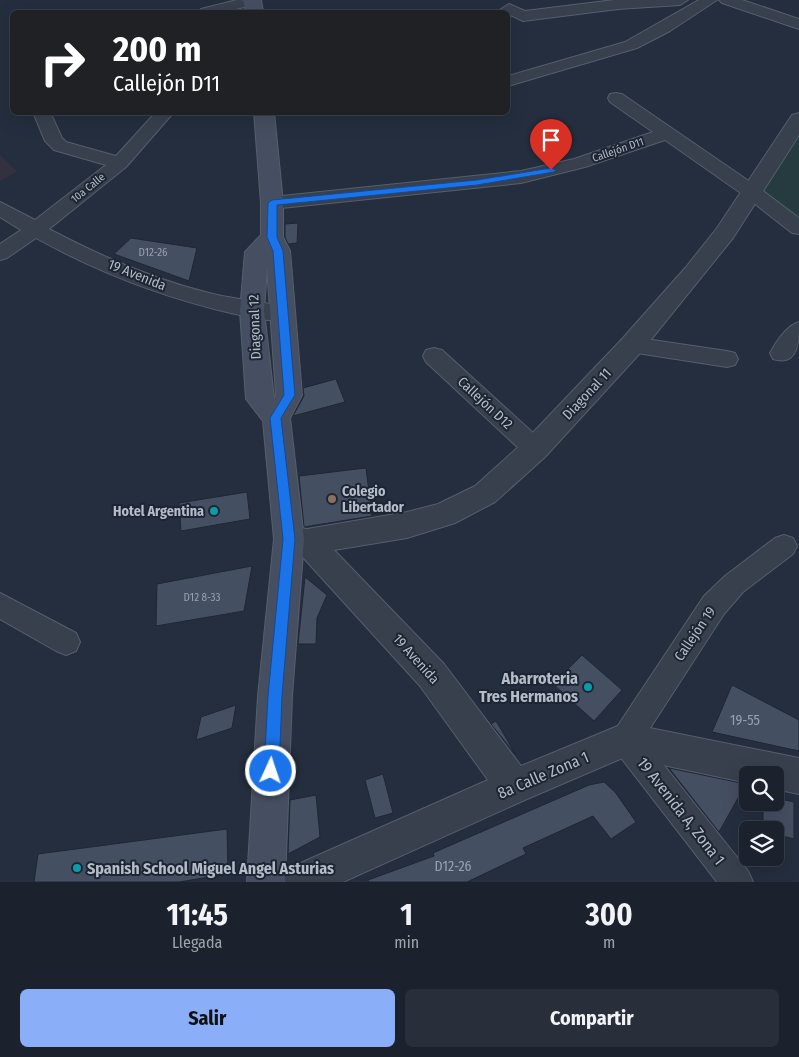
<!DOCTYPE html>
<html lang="es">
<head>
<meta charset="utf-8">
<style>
	:root { --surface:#1b222e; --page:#282f3a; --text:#f1f3f6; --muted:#a0a4aa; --line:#393f4a; --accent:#8aaff8 }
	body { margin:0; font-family:"Fira Sans Condensed",sans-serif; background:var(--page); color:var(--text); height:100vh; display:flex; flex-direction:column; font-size:19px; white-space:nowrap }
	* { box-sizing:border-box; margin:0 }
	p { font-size:16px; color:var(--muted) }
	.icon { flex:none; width:28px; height:28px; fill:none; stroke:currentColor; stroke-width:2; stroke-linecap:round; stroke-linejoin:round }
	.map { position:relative; height:882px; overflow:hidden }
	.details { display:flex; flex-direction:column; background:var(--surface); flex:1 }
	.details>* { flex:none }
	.banner { position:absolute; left:10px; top:10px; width:500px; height:105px; border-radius:8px; box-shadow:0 5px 20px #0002,0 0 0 1px var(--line); background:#202124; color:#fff; overflow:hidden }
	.tools { position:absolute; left:739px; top:766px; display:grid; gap:10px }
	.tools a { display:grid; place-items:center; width:45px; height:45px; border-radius:8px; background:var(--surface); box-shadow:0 5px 20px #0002,0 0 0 1px var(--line); font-size:25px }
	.pin { position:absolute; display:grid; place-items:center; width:42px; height:42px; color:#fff; margin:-51px -21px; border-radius:50% 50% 50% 0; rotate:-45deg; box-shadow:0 0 5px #0007 }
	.pin .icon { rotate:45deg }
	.me { position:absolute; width:55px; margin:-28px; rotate:3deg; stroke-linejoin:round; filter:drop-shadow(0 0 4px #0008) }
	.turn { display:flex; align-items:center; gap:18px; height:105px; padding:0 20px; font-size:22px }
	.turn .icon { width:65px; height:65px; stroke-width:2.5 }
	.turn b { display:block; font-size:35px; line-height:42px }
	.eta { display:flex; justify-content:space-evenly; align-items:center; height:85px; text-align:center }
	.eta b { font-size:30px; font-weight:700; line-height:35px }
	.cta { display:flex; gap:10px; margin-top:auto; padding:10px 20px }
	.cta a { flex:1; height:58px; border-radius:8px; background:var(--accent); color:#111; font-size:20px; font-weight:700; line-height:58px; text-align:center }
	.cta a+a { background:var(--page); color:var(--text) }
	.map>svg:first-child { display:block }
	.medical { fill:#33303f }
	.green { fill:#263b3f }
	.building { fill:#454f62; stroke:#1f2735 }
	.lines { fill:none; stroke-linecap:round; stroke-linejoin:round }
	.minor-casing { stroke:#565e6c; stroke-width:2 }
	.tertiary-casing { stroke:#565e6c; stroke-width:2 }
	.secondary-casing { stroke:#565e6c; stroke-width:2 }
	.minor { fill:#38404e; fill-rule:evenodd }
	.tertiary { fill:#38404e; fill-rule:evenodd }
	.secondary { fill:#464f61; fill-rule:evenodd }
	.route { fill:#1a73e8; stroke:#114b97 }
	.education-dot { fill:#8d6e63; stroke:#1d2533; stroke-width:2 }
	.culture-dot { fill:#0f9aa8; stroke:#1d2533; stroke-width:2 }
	.labels { text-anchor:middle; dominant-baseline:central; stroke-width:4; stroke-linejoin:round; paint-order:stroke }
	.far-street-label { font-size:11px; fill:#b4bbc9; stroke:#1d2533 }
	.number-label { font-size:11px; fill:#98a0af }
	.street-label { font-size:14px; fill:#b4bbc9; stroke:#1d2533 }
	.poi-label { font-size:14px; font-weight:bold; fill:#b4bbc9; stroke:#1d2533; text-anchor:start }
	.near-number-label { font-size:14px; fill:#98a0af }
	.near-poi-label { font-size:16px; font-weight:bold; fill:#b4bbc9; stroke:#1d2533; text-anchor:end }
	.near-street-label { font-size:16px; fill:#b4bbc9; stroke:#1d2533 }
</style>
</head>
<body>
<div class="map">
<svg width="799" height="882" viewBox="0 0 799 882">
	<rect width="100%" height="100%" fill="#242e3e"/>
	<polygon class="medical" points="0,155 17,172 0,181"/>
	<polygon class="green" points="799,133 799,226 760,197"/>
	<g class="building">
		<polygon points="298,223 297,243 288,244 285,237 285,224"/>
		<polygon points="131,238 197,248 189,281 114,254"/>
		<polygon points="336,379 345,402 293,416 304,396 303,388"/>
		<polygon points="366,468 372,516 304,527 299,476"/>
		<polygon points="247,492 250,519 181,531 179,503"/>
		<polygon points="252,566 244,611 156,626 157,584"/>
		<polygon points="305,577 327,595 317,618 316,644 298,644"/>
		<polygon points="582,655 622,690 594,721 553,684"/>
		<polygon points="732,685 799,720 799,751 712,732"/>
		<polygon points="236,705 232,728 196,740 201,717"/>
		<polygon points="496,721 516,755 491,724"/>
		<polygon points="669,768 746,784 719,832"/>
		<polygon points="383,774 393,813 375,818 365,780"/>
		<polygon points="604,782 615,792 636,822 611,839 593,816 523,848 526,854 467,882 368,882 368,880 434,856 433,853 458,842 589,785"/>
		<polygon points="316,795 320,837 288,854 290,800"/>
		<polygon points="775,798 794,802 794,839 775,834 775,830 763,830 763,802 775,802"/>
		<polygon points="227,829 228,874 179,882 34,882 38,854"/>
	</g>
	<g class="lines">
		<defs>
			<g id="minor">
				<polygon points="237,0 260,1 257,4 223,12 198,12 201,9"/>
				<polygon points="614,0 688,0 680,5 618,9 523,21 504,12 501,9 509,4 525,11"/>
				<polygon points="699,0 717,0 670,31 637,48 508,86 508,76 625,42"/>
				<polygon points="719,0 742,0 799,19 799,29 722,3"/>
				<polygon points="616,93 622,94 759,188 799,218 799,234 792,233 745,196 665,140 585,167 521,183 272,209 265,207 262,203 265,199 272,197 521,171 574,159 653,132 610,102 608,98 610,94"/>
				<path d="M33 112H50L62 138 66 142 116 156 156 112H174L126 167 49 229C100 256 153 279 209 293 236 300 265 301 292 309L295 314 292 319C275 324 252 317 235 314 165 298 99 273 36 238L7 258 0 260V244L21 230 0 217V202L35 220 106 165 54 150 45 141Z"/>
				<path d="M799 322C799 340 799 367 773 359L770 353C776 342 786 326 799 322Z"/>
				<polygon points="632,337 727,351 735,353 738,359 735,365 727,367 624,351 621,345 624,339"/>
				<polygon points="434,348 442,350 543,442 547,449 543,456 535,459 527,456 426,362 423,356 426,350"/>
				<polygon points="784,535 793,538 797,546 793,554 743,592 724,614 643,739 748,871 753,882 717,882 615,750 610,740 615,730 704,596 725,576 775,538"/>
				<polygon points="0,593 76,633 80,642 76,651 66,655 56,651 0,619"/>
			</g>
			<polygon id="tertiary" points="799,113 799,135 733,238 641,352 545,457 495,502 455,523 407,538 334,550 444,664 521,766 625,723 799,758 799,794 775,789 775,775 748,775 748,783 625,757 527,799 343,882 281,882 287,869 488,780 420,686 299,553 278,548 274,539 278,530 289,526 307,529 407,512 438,504 475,486 525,441 623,338 686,267 717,228 792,115"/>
			<g id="secondary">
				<polygon points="243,0 261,0 263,12 246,12"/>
				<path d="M254 112H274L283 203V237L290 251 302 395 290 418 304 539 292 696 285 882H247L258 696 274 539 263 421 246 399 240 311 245 252 261 235V203ZM267 267 276 395 274 398 264 311Z"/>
			</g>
		</defs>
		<use href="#minor" class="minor-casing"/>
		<use href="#tertiary" class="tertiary-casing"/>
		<use href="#secondary" class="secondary-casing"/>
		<use href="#minor" class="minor"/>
		<use href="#tertiary" class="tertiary"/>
		<use href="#secondary" class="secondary"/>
	</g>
	<polygon class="route" points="551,168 556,170 554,172 477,185 277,205 277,237 283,251 295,395 281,418 295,539 282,696 279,771 276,776 271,778 266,776 264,771 268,696 283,539 270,418 284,395 273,251 267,237 268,203 272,200 477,180"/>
	<circle class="education-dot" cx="332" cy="499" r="5"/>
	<g class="culture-dot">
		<circle cx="214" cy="511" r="5"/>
		<circle cx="588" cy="687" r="5"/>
		<circle cx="77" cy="868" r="5"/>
	</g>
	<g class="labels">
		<g class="far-street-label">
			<text transform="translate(618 150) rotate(-19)">Callejón D11</text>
			<text transform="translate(88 188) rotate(-39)">10a Calle</text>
		</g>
		<g class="number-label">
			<text x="153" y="252">D12-26</text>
			<text x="202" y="597">D12 8-33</text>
		</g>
		<g class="street-label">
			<text transform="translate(137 275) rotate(22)">19 Avenida</text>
			<text transform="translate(255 327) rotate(-92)">Diagonal 12</text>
			<text transform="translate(587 394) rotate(-47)">Diagonal 11</text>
			<text transform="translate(485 403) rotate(43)">Callejón D12</text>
			<text transform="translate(695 634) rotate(-56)">Callejón 19</text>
			<text transform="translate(416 659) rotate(48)">19 Avenida</text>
		</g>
		<g class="poi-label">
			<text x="342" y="491">Colegio<tspan x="342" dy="16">Libertador</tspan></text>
			<text x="204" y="511" text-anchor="end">Hotel Argentina</text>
		</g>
		<g class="near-number-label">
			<text x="745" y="720">19-55</text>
			<text x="453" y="866">D12-26</text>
		</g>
		<g class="near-poi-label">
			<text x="578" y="678">Abarroteria<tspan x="578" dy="18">Tres Hermanos</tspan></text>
			<text x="87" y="868" text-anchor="start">Spanish School Miguel Angel Asturias</text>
		</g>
		<g class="near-street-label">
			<text transform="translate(543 775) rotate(-23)">8a Calle Zona 1</text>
			<text transform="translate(681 811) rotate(52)">19 Avenida A, Zona 1</text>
		</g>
	</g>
</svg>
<div class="tools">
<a><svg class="icon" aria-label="search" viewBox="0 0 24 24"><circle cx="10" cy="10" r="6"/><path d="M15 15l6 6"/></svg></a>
<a><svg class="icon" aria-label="layers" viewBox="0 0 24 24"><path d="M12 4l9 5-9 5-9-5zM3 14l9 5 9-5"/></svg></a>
</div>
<div class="pin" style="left:551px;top:170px;background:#d93025"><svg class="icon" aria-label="arrive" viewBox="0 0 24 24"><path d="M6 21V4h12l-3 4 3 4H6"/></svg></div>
<svg class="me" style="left:271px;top:771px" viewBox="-20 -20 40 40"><circle r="17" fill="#1a73e8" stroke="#fff" stroke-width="3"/><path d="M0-11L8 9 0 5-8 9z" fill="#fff"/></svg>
<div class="banner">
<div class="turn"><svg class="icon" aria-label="right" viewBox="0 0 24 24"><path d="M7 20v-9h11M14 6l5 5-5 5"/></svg><div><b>200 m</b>Callejón D11</div></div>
</div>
</div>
<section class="details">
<div class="eta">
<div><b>11:45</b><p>Llegada</p></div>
<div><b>1</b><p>min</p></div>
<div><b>300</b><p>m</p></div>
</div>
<div class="cta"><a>Salir</a><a>Compartir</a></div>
</section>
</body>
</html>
